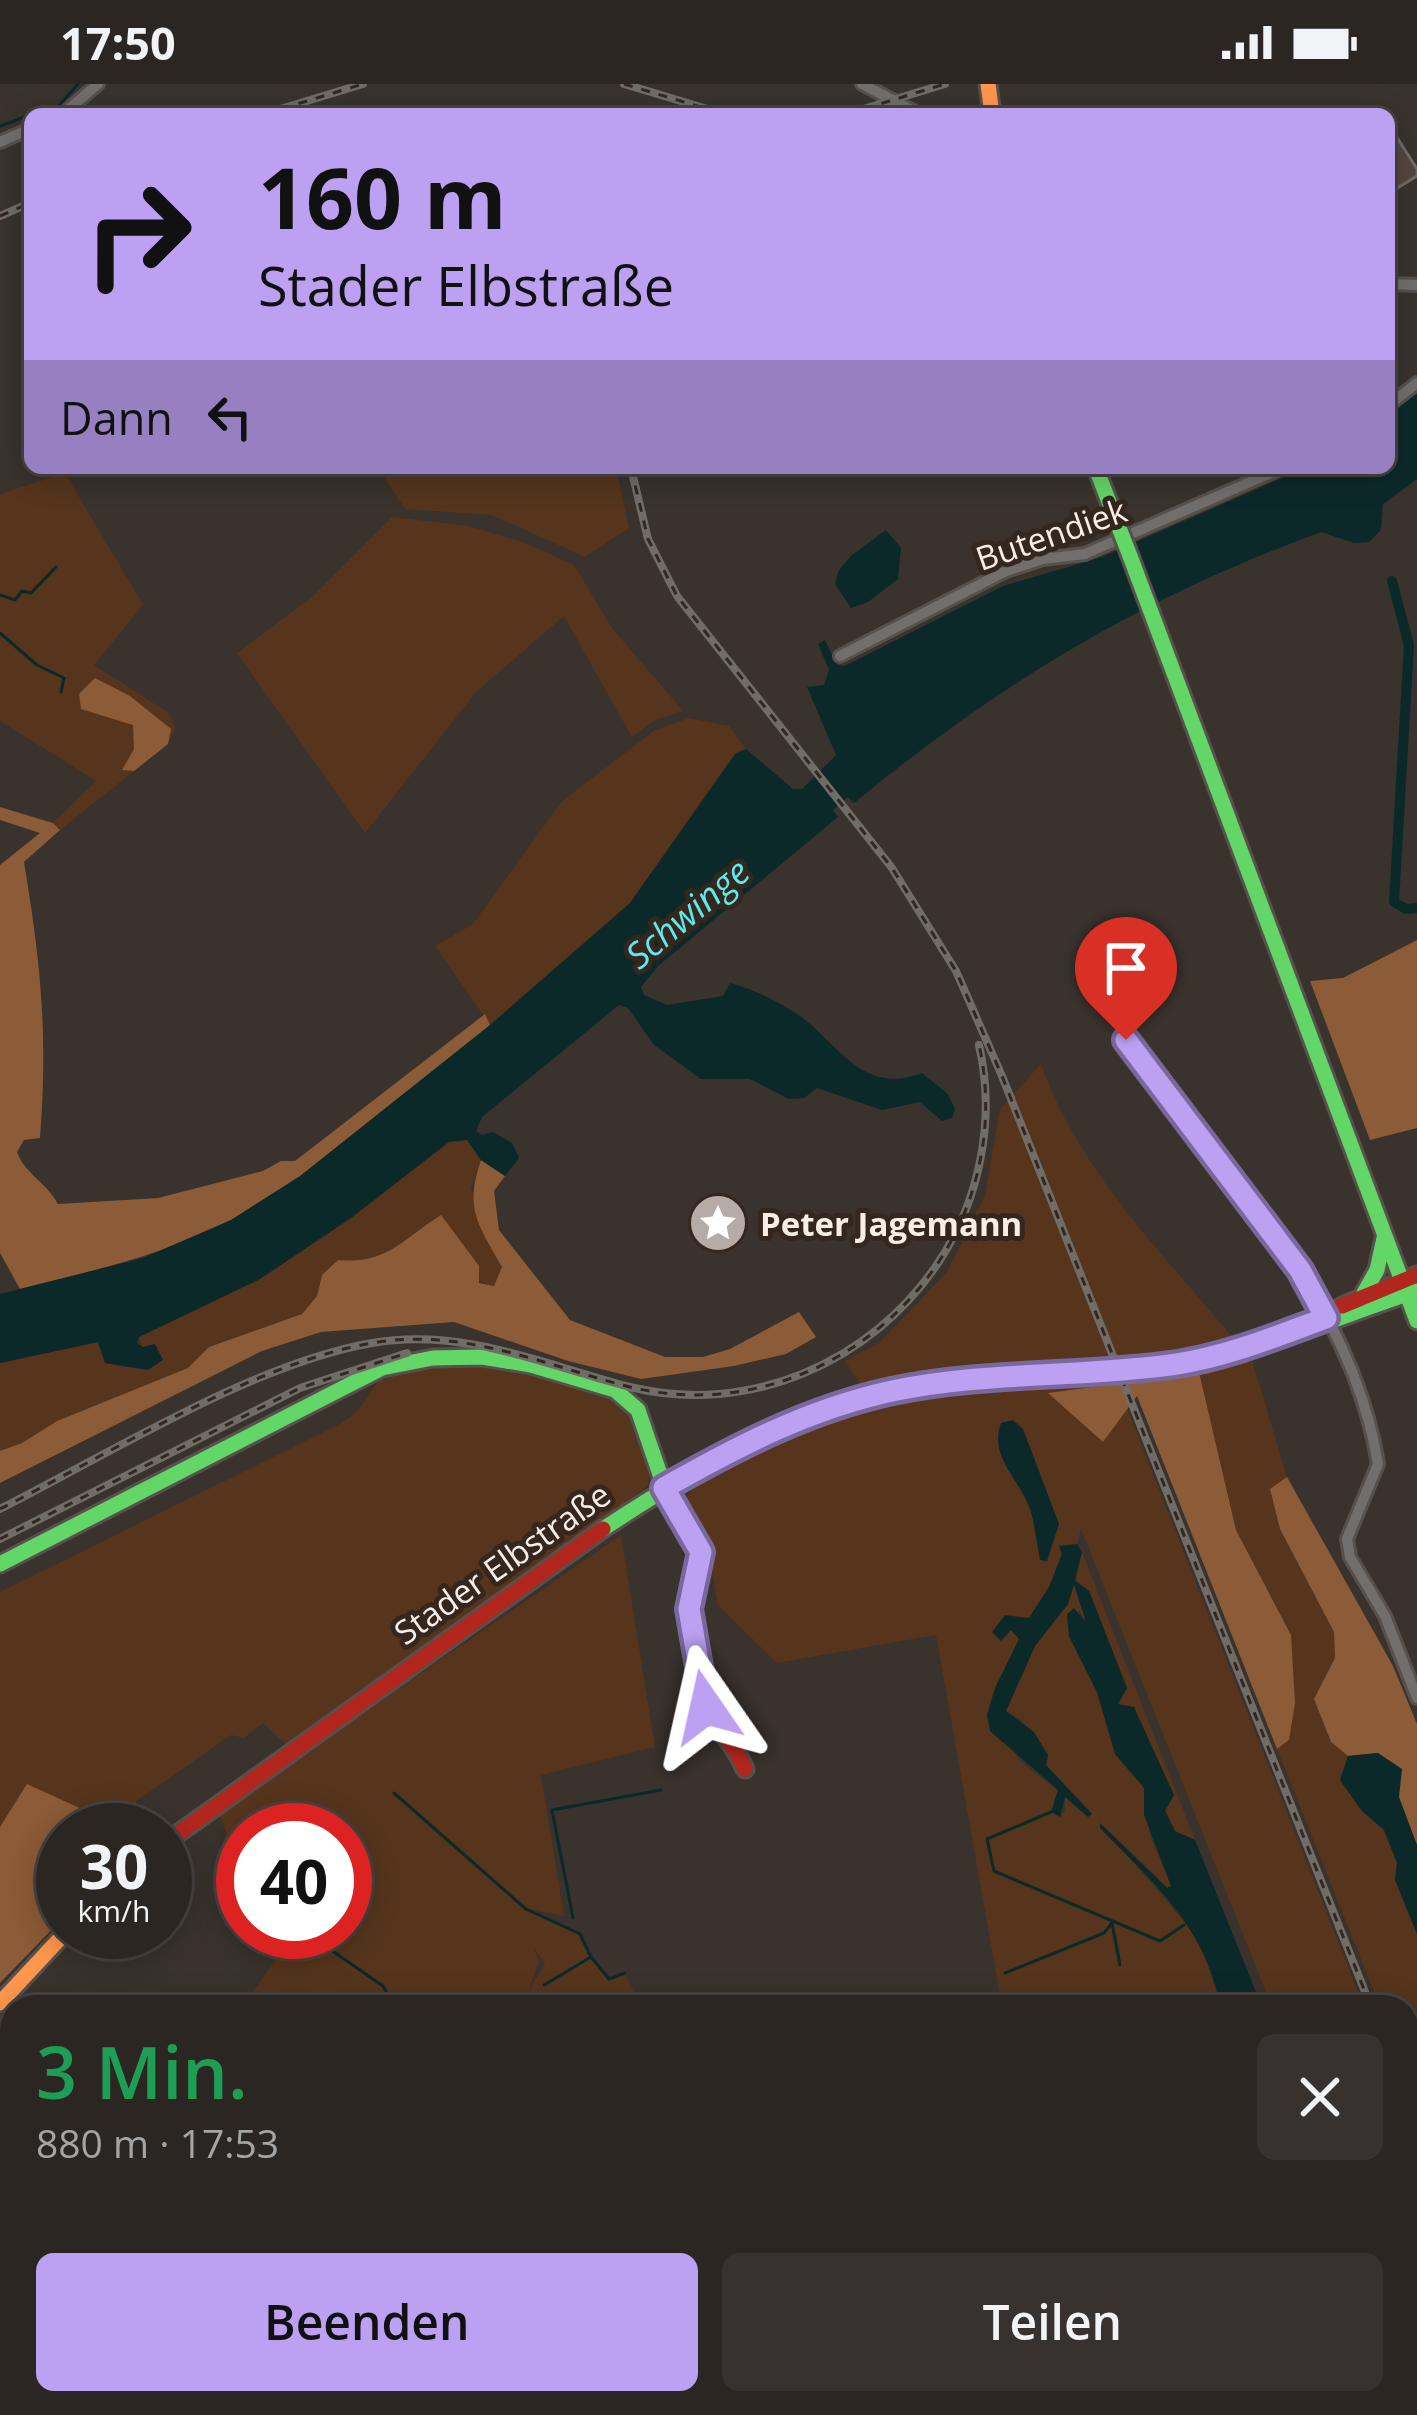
<!DOCTYPE html>
<html lang="de">
<head>
<meta charset="utf-8">
<style>
	:root { --surface:#2b2622; --page:#37322f; --text:#f1f3f6; --muted:#a6a5a5; --line:#474340; --accent:#bca0f2 }
	body { margin:0; font-family:"Open Sans",sans-serif; background:var(--page); color:var(--text); height:100vh; display:flex; flex-direction:column; font-size:45px; white-space:nowrap }
	* { box-sizing:border-box; margin:0 }
	p { font-size:39px; color:var(--muted) }
	.icon { flex:none; width:66px; height:66px; fill:none; stroke:currentColor; stroke-width:2; stroke-linecap:round; stroke-linejoin:round }
	.map { position:relative; flex:1; overflow:hidden }
	.side { position:absolute; left:0px; top:1911px; width:1419px; height:420px; display:flex; flex-direction:column; background:var(--surface); border-radius:36px 36px 0 0; box-shadow:0 6px 30px #0003,0 0 0 3px var(--line) }
	.side>* { flex:none }
	.hud { position:absolute; left:24px; top:24px; width:1371px; height:366px; border-radius:18px; box-shadow:0 6px 30px #0003,0 0 0 3px var(--line); background:#bca0f2; color:#111; overflow:hidden }
	.speed { position:absolute; left:36px; top:1719px; display:flex; gap:24px; font-size:60px; font-weight:700; text-align:center }
	.speed>* { display:grid; place-content:center; width:156px; height:156px; border-radius:50%; background:var(--surface); box-shadow:0 6px 30px #0003,0 0 0 3px var(--line); line-height:1 }
	.speed small { font-size:30px; font-weight:400 }
	.speed .limit { border:18px solid #d22; background:#fff; color:#111 }
	.pin { position:absolute; display:grid; place-items:center; width:102px; height:102px; color:#fff; margin:-123px -51px; border-radius:50% 50% 50% 0; rotate:-45deg; box-shadow:0 0 12px #0007 }
	.pin .icon { rotate:45deg }
	.me { position:absolute; width:132px; margin:-66px; rotate:349deg; stroke-linejoin:round; filter:drop-shadow(0 0 9px #0008) }
	.turn { display:flex; align-items:center; gap:42px; height:252px; padding:0 36px; font-size:54px }
	.turn .icon { width:156px; height:156px; stroke-width:2.5 }
	.turn b { display:block; font-size:84px; line-height:102px }
	.then { display:flex; align-items:center; height:114px; padding:0 36px; background:#0003; gap:24px; font-size:45px }
	.round { display:grid; place-items:center; flex:none; width:126px; height:126px; border-radius:18px; background:var(--page) }
	.overview { display:flex; align-items:center; justify-content:space-between; height:204px; padding:0 36px }
	h1 { font-size:72px; font-weight:600; line-height:90px; color:#1e9e55 }
	.cta { display:flex; gap:24px; margin-top:auto; padding:24px 36px }
	.cta a { flex:1; height:138px; border-radius:18px; background:var(--accent); color:#111; font-size:48px; font-weight:600; line-height:138px; text-align:center }
	.cta a+a { background:var(--page); color:var(--text) }
	.status { display:flex; justify-content:space-between; align-items:center; height:84px; padding:0 60px; background:var(--surface); direction:ltr }
	.status svg { height:33px; fill:currentColor }
	.map>svg:first-child { display:block }
	.green { fill:#56351c }
	.forest { fill:#8c5b37 }
	.water { fill:#0c2929 }
	.lines { fill:none; stroke-linecap:round; stroke-linejoin:round }
	.stream { stroke:#0c2929; stroke-width:3 }
	.canal { stroke:#0c2929; stroke-width:10 }
	.building { fill:#54463c; stroke:#716a66; stroke-width:3 }
	.street-casing { stroke:#57504c; stroke-width:16 }
	.fast-casing { stroke:#57504c; stroke-width:21 }
	.slow-casing { stroke:#57504c; stroke-width:21 }
	.jam-casing { stroke:#57504c; stroke-width:21 }
	.street { stroke:#716e6c; stroke-width:10 }
	.fast { stroke:#63d668; stroke-width:15 }
	.slow { stroke:#ff974d; stroke-width:15 }
	.jam { stroke:#b3261e; stroke-width:15 }
	.rail-casing { stroke:#706d69; stroke-width:8 }
	.rail { stroke:#35271e; stroke-width:3; stroke-dasharray:9; stroke-linecap:butt }
	.fast-bridge-casing { stroke:#57504c; stroke-width:21; stroke-linecap:butt }
	.fast-bridge { stroke:#63d668; stroke-width:15 }
	.route-casing { stroke:#7a689d; stroke-width:30 }
	.route { stroke:#bca0f2; stroke-width:21 }
	.labels { text-anchor:middle; dominant-baseline:central; stroke-width:10; stroke-linejoin:round; paint-order:stroke }
	.street-label { font-size:33px; fill:#f8eee8; stroke:#35271e }
	.poi-label { font-size:33px; font-weight:bold; fill:#f8eee8; stroke:#35271e; text-anchor:start }
	.water-label { font-size:36px; font-style:italic; fill:#5aeaef; stroke:#35271e }
</style>
</head>
<body>
<div class="status"><b>17:50</b><svg viewBox="0 0 49 12"><path d="M0 12V9h3v3zM5 12V6h3v6zM10 12V3h3v9zM15 12V0h3v12zM26 1h20v11H26zM47 4h2v5h-2z"/></svg></div>
<div class="map">
<svg width="1417" height="2331" viewBox="0 0 1417 2331">
	<rect width="100%" height="100%" fill="#39322d"/>
	<g class="green">
		<polygon points="378,384 616,384 629,444 585,473 492,431 405,425"/>
		<polygon points="65,389 143,521 94,581 169,629 175,644 168,660 60,746 53,739 96,697 0,637 0,410"/>
		<polygon points="392,433 469,442 523,458 574,481 612,544 683,627 655,636 632,653 564,532 477,607 365,749 237,569 311,514"/>
		<polygon points="689,634 729,642 746,665 728,679 630,819 490,941 435,862 473,840 562,717 655,646"/>
		<path d="M1041 980C1078 1087 1168 1175 1239 1261L861 1301 845 1277 878 1260 947 1188 985 1111 1000 1025Z"/>
		<polygon points="467,1056 481,1076 471,1104 503,1183 494,1202 389,1170 322,1191 317,1212 302,1230 209,1263 188,1284 57,1337 22,1359 0,1367 0,1279 98,1258 105,1279 148,1286 139,1253 260,1195 351,1134 449,1057"/>
		<polygon points="1252,1276 1287,1393 1270,1405 1280,1445 1334,1548 1335,1574 1314,1615 1331,1658 1348,1672 1340,1696 1362,1727 1384,1746 1397,1779 1395,1796 1417,1850 1417,2017 1407,1992 1407,1923 1380,1923 1277,1665 1289,1656 1291,1551 1236,1446 1199,1288"/>
		<path d="M466 1277 531 1286 621 1318C638 1337 653 1377 648 1402L285 1660 263 1639 244 1654 231 1651 108 1737H8L0 1743V1508L338 1341C371 1322 362 1311 383 1294 402 1277 442 1280 466 1277Z"/>
		<path d="M1117 1299 1050 1309 1103 1358 1127 1324 1364 1923H1272L1081 1445 1077 1460 1059 1463 1062 1469 1049 1503 1028 1535 1005 1532 1001 1556 1011 1546 1020 1555 987 1631 999 1656 1011 1662 1019 1676 1058 1707 1054 1716 1059 1733 1065 1727V1712L1087 1732 1092 1730 1045 1680 1022 1636 1006 1627 1035 1562 1068 1520 1073 1500 1079 1506 1087 1538 1079 1526 1069 1552 1097 1608 1115 1670 1145 1704 1150 1752 1171 1801 1168 1804 1101 1740 1200 1856 1221 1923H1002L936 1551 777 1579 718 1521 707 1461 686 1415C695 1395 724 1384 743 1374 863 1311 985 1305 1117 1299Z"/>
		<polygon points="621,1451 655,1663 541,1691 564,1832 527,1824 580,1850 591,1873 609,1894 625,1889 641,1923 518,1923 545,1880 533,1863 539,1878 527,1911 483,1923 242,1923 277,1874 255,1858 262,1848 345,1848 345,1746 243,1746 243,1795 219,1729"/>
		<polygon points="1082,1468 1195,1756 1175,1747 1165,1726 1174,1711 1118,1620 1127,1604 1089,1507 1074,1494"/>
		<polygon points="1407,2031 1417,2055 1417,2295 1407,2268"/>
		<polygon points="263,2319 796,2319 789,2331 273,2331"/>
		<polygon points="827,2319 1072,2319 1006,2331 829,2331"/>
	</g>
	<g class="forest">
		<polygon points="95,594 130,612 171,645 168,660 134,687 122,686 134,665 133,641 81,625 79,610"/>
		<path d="M0 723 53 739 60 746 24 778C41 880 48 951 40 1054L24 1056 17 1068C25 1090 47 1099 58 1120L158 1114 263 1087 281 1077H295L485 930 490 941C408 1008 326 1087 231 1136 165 1171 92 1187 20 1205L0 1169V781L40 749 0 736Z"/>
		<polygon points="1417,856 1417,1044 1370,1056 1310,897 1343,894"/>
		<path d="M481 1076 505 1092 494 1107 499 1146 570 1236 665 1273H703L730 1265 799 1228 816 1253 786 1270 734 1282 641 1295 568 1277 454 1238 321 1248 262 1267 0 1399V1367L22 1359 57 1337 188 1284 209 1263 302 1230 317 1212 322 1191 338 1176C386 1181 403 1155 441 1131L479 1182V1199L494 1202 502 1183C478 1140 464 1125 481 1076Z"/>
		<polygon points="1199,1288 1236,1446 1291,1551 1295,1619 1289,1656 1277,1665 1137,1312 1103,1358 1048,1309"/>
		<polygon points="1287,1393 1393,1582 1417,1640 1417,1761 1378,1669 1348,1672 1331,1658 1314,1615 1335,1574 1334,1548 1280,1445 1270,1405"/>
		<polygon points="27,1700 108,1737 135,1718 159,1746 63,1746 63,1834 0,1899 0,1743"/>
	</g>
	<g class="water">
		<path d="M1417 309V395L1383 420 1381 446 1369 458 1354 459 1321 448C1144 513 999 599 854 719L848 713 833 726 838 733 658 882 641 903 644 911 667 921 723 912 730 899C756 906 777 917 800 932 840 961 862 1012 922 989L948 1010 955 1025 952 1034 942 1037 920 1018 882 1026 817 1004 804 1014 789 1015 750 995H701L654 961 628 924 619 921 482 1033 476 1047 482 1051 493 1048 512 1059 519 1074 505 1092 481 1076 467 1056 449 1058 351 1134 260 1195 139 1253 137 1259 143 1263 155 1260 163 1276 148 1286 105 1279 98 1258 0 1279V1210L143 1174 231 1136 300 1092 490 941 630 819 736 669 746 665 793 705H802L836 671 807 603 824 601 829 586 818 560 825 556 837 581 845 582 1003 502 1102 473 1305 384H1389V331Z"/>
		<polygon points="886,446 901,464 898,495 868,518 851,524 835,500 839,486 852,471"/>
		<path d="M1013 1336 1023 1345 1059 1440 1047 1477 1040 1476C1037 1460 1035 1443 1031 1428 1022 1397 988 1374 1001 1339Z"/>
		<path d="M1077 1460 1082 1468 1075 1497 1089 1507 1127 1604 1118 1620 1134 1623 1174 1711 1165 1727 1175 1747 1195 1756 1262 1923H1221C1204 1841 1156 1802 1100 1744V1739L1167 1804 1171 1802 1144 1731V1704L1115 1670 1097 1608 1069 1552 1067 1530 1074 1524 1086 1538 1074 1501 1068 1520 1035 1562 1006 1627 1034 1648 1048 1671 1046 1681 1092 1730 1088 1733 1065 1713 1060 1733 1051 1728 1058 1706 990 1647 987 1631 995 1604 1019 1555 1011 1546 1001 1557 992 1548 1005 1531 1029 1534 1049 1503 1062 1470 1059 1462Z"/>
		<polygon points="1378,1669 1402,1685 1399,1713 1417,1761 1417,1850 1395,1796 1397,1779 1384,1746 1362,1727 1340,1696 1348,1672"/>
	</g>
	<g class="lines">
		<g class="stream">
			<polyline points="36,30 55,26 78,0"/>
			<polyline points="0,42 30,31"/>
			<polyline points="0,511 15,516 22,507 31,509 56,483"/>
			<polyline points="0,549 37,581 64,594 61,608"/>
			<polyline points="394,1709 526,1825 580,1850 591,1873"/>
			<polyline points="1051,1728 987,1755 994,1787 1160,1857 1184,1841"/>
			<polyline points="573,1834 552,1726 661,1706"/>
			<polyline points="305,1848 383,1902 395,1923"/>
			<polyline points="1005,1889 1104,1849 1112,1839 1120,1881"/>
			<polyline points="544,1901 591,1873 609,1895 625,1889"/>
			<polyline points="1127,1918 1128,1923"/>
			<polyline points="1135,2319 1139,2331"/>
			<polyline points="517,2331 525,2319"/>
		</g>
		<polyline class="canal" points="1392,497 1409,561 1394,818 1406,825 1417,824"/>
	</g>
	<polygon class="building" points="1389,41 1417,85 1417,92 1389,109"/>
	<g class="lines">
		<defs>
			<g id="street">
				<polyline points="862,0 919,30"/>
				<polyline points="63,30 98,0"/>
				<polyline points="0,58 30,45"/>
				<polyline points="1389,200 1417,201"/>
				<polyline points="1389,321 1417,299"/>
				<polyline points="840,572 1006,487 1043,475 1085,470 1282,384"/>
				<path d="M1126 956C1223 1083 1352 1215 1378 1380L1347 1455 1350 1473 1385 1532 1417 1614"/>
			</g>
			<g id="fast">
				<polyline points="1130,472 1417,1237"/>
				<polyline points="1364,1209 1377,1186 1384,1154"/>
				<path d="M603 1445C707 1376 818 1314 944 1299 1031 1288 1122 1290 1208 1274 1271 1263 1354 1227 1417 1207"/>
				<polyline points="0,1480 382,1284 433,1274 482,1273 531,1281 615,1306 638,1326 665,1405"/>
			</g>
			<g id="slow">
				<polyline points="988,0 992,30"/>
				<polyline points="0,1919 66,1848"/>
			</g>
			<g id="jam">
				<polyline points="1342,1222 1417,1191"/>
				<path d="M665 1405 701 1468 689 1525 706 1623C717 1646 735 1660 745 1685"/>
				<polyline points="165,1759 603,1445"/>
			</g>
		</defs>
		<use href="#street" class="street-casing"/>
		<use href="#fast" class="fast-casing"/>
		<use href="#slow" class="slow-casing"/>
		<use href="#jam" class="jam-casing"/>
		<use href="#street" class="street"/>
		<use href="#fast" class="fast"/>
		<use href="#slow" class="slow"/>
		<use href="#jam" class="jam"/>
		<defs>
			<g id="rail">
				<polyline points="624,0 724,30"/>
				<polyline points="264,30 363,0"/>
				<polyline points="847,30 945,0"/>
				<polyline points="0,132 30,119"/>
				<polyline points="631,384 648,455 677,512 892,784 956,887 1002,992 1371,1923"/>
				<path d="M0 1425C111 1369 252 1280 372 1259 463 1243 544 1281 630 1303 749 1332 871 1279 938 1179 980 1116 996 1035 979 961"/>
				<polyline points="0,1455 300,1304 407,1269"/>
				<polyline points="1407,2012 1417,2037"/>
				<polyline points="1407,2304 1417,2305"/>
				<polyline points="1197,2331 1263,2319"/>
			</g>
		</defs>
		<use href="#rail" class="rail-casing"/>
		<use href="#rail" class="rail"/>
		<defs>
			<polyline id="fast-bridge" points="1097,387 1130,472"/>
		</defs>
		<use href="#fast-bridge" class="fast-bridge-casing"/>
		<use href="#fast-bridge" class="fast-bridge"/>
	</g>
	<g class="lines">
		<defs>
			<path id="route" d="M706 1623 689 1525 701 1468 664 1404C738 1362 809 1325 892 1307 986 1287 1082 1294 1177 1280 1229 1272 1277 1252 1326 1234L1300 1186 1126 956"/>
		</defs>
		<use href="#route" class="route-casing"/>
		<use href="#route" class="route"/>
	</g>
	<defs>
		<symbol id="sight-disc" viewBox="-11 -11 22 22"><circle r="9.5" fill="#b5aca7" stroke="#35271e"/><path d="M0-6L1.8-2.2L6-1.7L2.9 1.2L3.7 5.4L0 3.3L-3.7 5.4L-2.9 1.2L-6-1.7L-1.8-2.2Z" fill="#fff"/></symbol>
	</defs>
	<g fill-rule="evenodd">
		<use href="#sight-disc" x="685" y="1106" width="66" height="66"/>
	</g>
	<g class="labels">
		<g class="street-label">
			<text transform="translate(1051 450) rotate(-19)">Butendiek</text>
			<text transform="translate(502 1479) rotate(-35)">Stader Elbstraße</text>
		</g>
		<g class="poi-label">
			<text x="760" y="1139">Peter Jagemann</text>
		</g>
		<g class="water-label">
			<text transform="translate(687 829) rotate(-40)">Schwinge</text>
		</g>
	</g>
</svg>
<div class="speed"><div>30<small>km/h</small></div><div class="limit">40</div></div>
<div class="pin" style="left:1126px;top:956px;background:#d93025"><svg class="icon" aria-label="arrive" viewBox="0 0 24 24"><path d="M6 21V4h12l-3 4 3 4H6"/></svg></div>
<svg class="me" style="left:706px;top:1623px" viewBox="-20 -20 40 40"><path d="M0-17L14 15 0 8-14 15z" fill="#bca0f2" stroke="#fff" stroke-width="4"/></svg>
<div class="hud">
<div class="turn"><svg class="icon" aria-label="right" viewBox="0 0 24 24"><path d="M7 20v-9h11M14 6l5 5-5 5"/></svg><div><b>160 m</b>Stader Elbstraße</div></div>
<div class="then">Dann<svg class="icon" aria-label="left" viewBox="0 0 24 24"><path d="M17 20v-9H6M10 6l-5 5 5 5"/></svg></div>
</div>
<section class="side">
<div class="overview"><div><h1>3 Min.</h1><p>880 m · 17:53</p></div><a class="round"><svg class="icon" aria-label="close" viewBox="0 0 24 24"><path d="M6 6l12 12M18 6L6 18"/></svg></a></div>
<div class="cta"><a>Beenden</a><a>Teilen</a></div>
</section>
</div>
</body>
</html>
